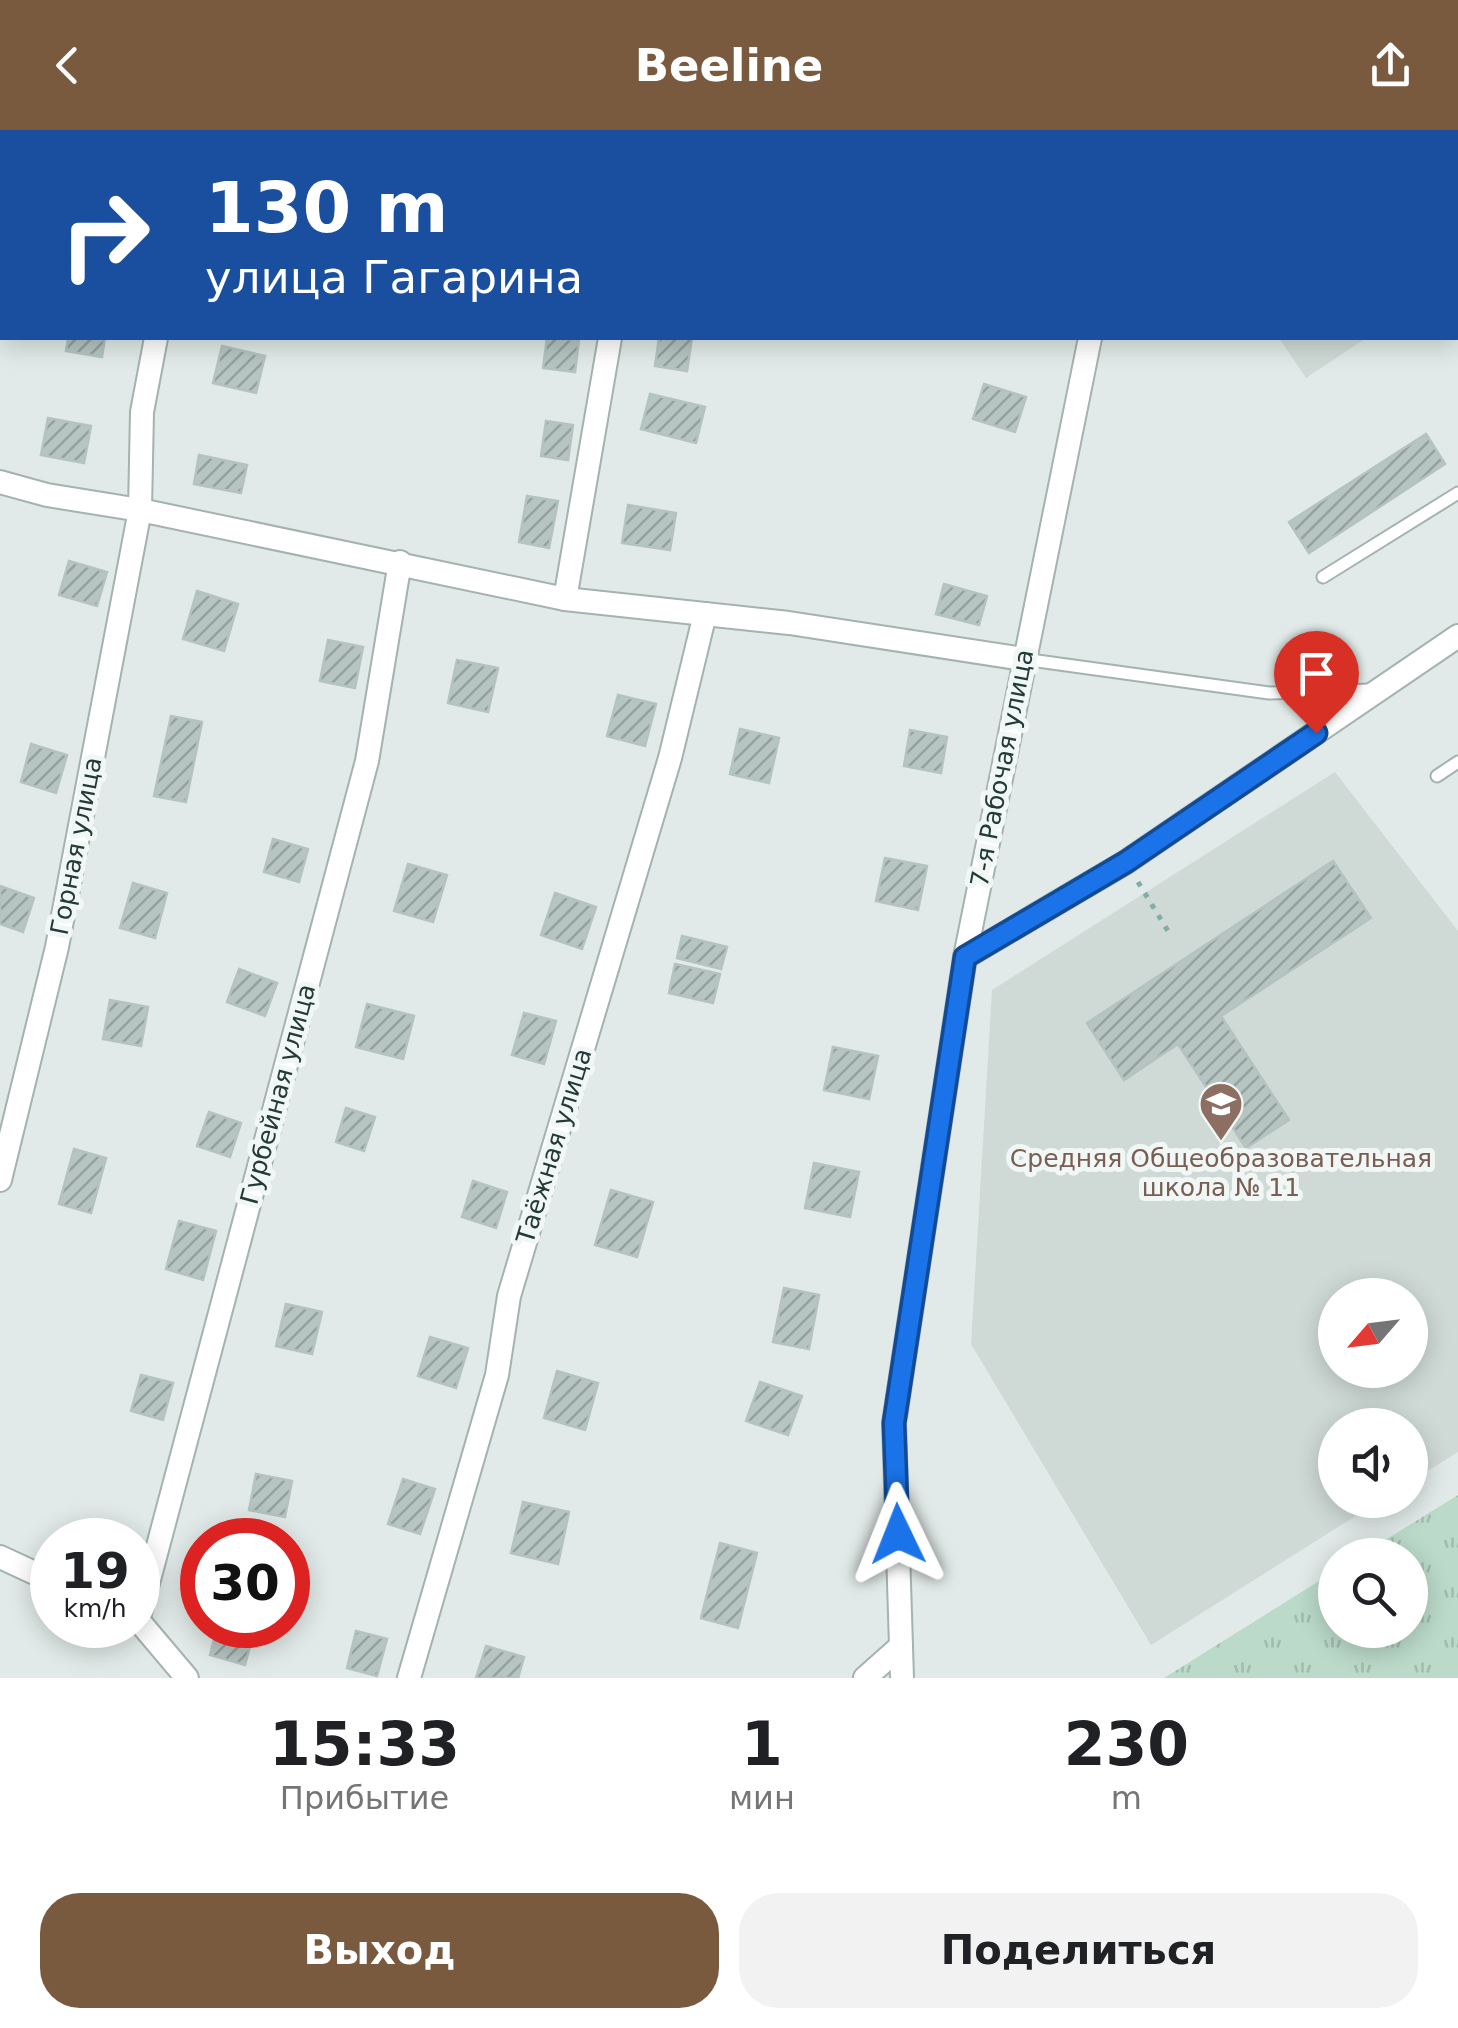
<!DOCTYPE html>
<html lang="ru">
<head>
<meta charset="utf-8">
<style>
	:root { --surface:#fff; --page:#f2f2f2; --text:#202124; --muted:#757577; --accent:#7a5a3f }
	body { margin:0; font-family:"DejaVu Sans",sans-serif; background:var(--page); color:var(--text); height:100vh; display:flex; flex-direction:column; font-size:38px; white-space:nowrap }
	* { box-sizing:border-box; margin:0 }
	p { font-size:32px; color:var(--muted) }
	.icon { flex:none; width:55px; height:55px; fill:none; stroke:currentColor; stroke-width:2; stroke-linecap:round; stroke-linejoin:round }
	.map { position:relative; height:1548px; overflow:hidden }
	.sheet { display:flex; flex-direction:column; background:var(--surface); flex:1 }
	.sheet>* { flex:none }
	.banner { position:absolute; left:0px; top:0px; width:1460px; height:210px; box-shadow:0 5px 25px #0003; background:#1a4fa0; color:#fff; overflow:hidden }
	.needle { width:65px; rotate:242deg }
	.fabs { position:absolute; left:1318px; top:1148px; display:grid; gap:20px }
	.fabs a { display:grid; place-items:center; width:110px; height:110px; border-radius:50%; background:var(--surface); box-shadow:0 5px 25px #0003; font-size:50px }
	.speed { position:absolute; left:30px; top:1388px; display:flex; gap:20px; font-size:50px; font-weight:700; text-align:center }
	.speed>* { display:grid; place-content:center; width:130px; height:130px; border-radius:50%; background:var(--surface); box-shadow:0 5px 25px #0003; line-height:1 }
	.speed small { font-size:25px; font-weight:400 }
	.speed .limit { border:15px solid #d22; background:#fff; color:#111 }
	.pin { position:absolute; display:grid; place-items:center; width:85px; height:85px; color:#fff; margin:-102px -42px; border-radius:50% 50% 50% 0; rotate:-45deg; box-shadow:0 0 10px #0007 }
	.pin .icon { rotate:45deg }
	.me { position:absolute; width:110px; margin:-55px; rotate:358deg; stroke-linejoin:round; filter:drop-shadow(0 0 8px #0008) }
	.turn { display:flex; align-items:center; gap:35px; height:210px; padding:0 40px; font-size:45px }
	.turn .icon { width:130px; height:130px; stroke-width:2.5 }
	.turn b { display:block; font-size:70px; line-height:85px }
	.eta { display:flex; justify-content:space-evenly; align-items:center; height:170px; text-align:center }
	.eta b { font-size:60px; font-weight:600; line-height:70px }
	.button { display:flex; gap:20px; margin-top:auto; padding:20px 40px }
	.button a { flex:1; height:115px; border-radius:40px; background:var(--accent); color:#fff; font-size:40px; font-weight:600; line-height:115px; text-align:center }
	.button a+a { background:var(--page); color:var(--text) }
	header { display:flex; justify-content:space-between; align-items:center; height:130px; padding:0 40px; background:var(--accent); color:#fff; font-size:45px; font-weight:600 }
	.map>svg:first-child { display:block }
	.built { fill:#cfdad7; fill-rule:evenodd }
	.grass { fill:url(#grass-tufts) }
	.building { fill:url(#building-hatch); stroke:#b4c3c0; stroke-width:2.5 }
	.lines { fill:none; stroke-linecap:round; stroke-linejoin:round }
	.service-casing { stroke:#a4b2b0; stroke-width:15 }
	.minor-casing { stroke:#a4b2b0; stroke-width:26 }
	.path { stroke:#83aca8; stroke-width:5; stroke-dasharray:5 8; stroke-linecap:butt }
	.service { stroke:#fff; stroke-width:11 }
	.minor { stroke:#fff; stroke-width:22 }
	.route-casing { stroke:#114b97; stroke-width:25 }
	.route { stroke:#1a73e8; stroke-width:18 }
	.labels { text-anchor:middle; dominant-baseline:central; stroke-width:10; stroke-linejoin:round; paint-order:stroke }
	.street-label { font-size:25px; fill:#233a38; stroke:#f1f7f5 }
	.education-label { font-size:25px; fill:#785e54; stroke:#f1f7f5 }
</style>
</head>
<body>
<header><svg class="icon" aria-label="back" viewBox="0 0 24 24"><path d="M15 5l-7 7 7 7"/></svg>Beeline<svg class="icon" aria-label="share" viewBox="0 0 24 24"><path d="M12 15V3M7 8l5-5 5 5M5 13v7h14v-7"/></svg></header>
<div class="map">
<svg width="1458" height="1548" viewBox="0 0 1458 1548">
	<defs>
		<pattern id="grass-tufts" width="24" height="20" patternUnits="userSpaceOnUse" patternTransform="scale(2.5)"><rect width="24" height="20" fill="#bbdaca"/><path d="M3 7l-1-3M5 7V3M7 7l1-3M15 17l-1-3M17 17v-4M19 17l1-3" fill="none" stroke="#a0bcae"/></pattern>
		<pattern id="building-hatch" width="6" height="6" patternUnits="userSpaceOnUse" patternTransform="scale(2.5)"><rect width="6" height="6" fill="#b6c5c2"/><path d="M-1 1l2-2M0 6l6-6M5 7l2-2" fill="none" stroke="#94a19f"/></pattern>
	</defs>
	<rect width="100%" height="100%" fill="#e1eae8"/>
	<g class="built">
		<polygon points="1184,0 1432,0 1434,2 1180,2"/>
		<polygon points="1279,208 1366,208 1306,248"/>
		<path d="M1335 642 1458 801V1322L1410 1352V1295H1335V1370H1381L1151 1515 971 1214 992 860ZM1335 1165H1410V1240H1335Z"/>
	</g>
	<polygon class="grass" points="1458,1365 1458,1548 1164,1548 1335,1441 1335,1500 1410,1500 1410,1425 1361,1425"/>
	<g class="building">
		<polygon points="68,208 105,208 102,227 66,221"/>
		<polygon points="547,208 579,210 575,242 543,238"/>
		<polygon points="659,208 692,208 687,241 655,236"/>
		<polygon points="222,216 265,226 256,263 213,253"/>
		<polygon points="984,254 1026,267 1015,302 973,289"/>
		<polygon points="650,264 705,277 696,313 641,299"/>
		<polygon points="48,288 91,296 84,333 41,325"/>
		<polygon points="546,291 573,295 568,330 541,326"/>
		<polygon points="1426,304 1445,334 1309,423 1289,392"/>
		<polygon points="199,325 247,335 241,363 194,354"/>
		<polygon points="527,366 558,371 549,418 519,412"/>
		<polygon points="628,375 676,383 670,420 622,413"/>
		<polygon points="69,431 107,442 97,476 59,465"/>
		<polygon points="944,454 987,466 979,495 936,484"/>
		<polygon points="197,461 238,474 224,521 183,509"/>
		<polygon points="328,510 363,517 355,558 320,551"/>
		<polygon points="457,530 498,538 488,582 448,573"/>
		<polygon points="618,565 656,574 645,616 607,606"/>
		<polygon points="171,586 202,592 186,672 154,666"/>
		<polygon points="740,599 779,608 769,653 730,644"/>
		<polygon points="910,600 947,607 941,643 904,636"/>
		<polygon points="31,614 67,625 56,663 21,652"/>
		<polygon points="273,709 308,719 299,752 264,742"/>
		<polygon points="885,728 927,736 918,780 876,771"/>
		<polygon points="1333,731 1371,788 1221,886 1289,990 1246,1018 1178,914 1124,950 1087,893"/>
		<polygon points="408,734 447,745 433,792 394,781"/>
		<polygon points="133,753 167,763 155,808 120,798"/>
		<polygon points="0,756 34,768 23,802 0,794"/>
		<polygon points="555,763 596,777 582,819 541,805"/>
		<polygon points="682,806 727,817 721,839 677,828"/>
		<polygon points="675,834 720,844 713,873 669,863"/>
		<polygon points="239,839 277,853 265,886 227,872"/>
		<polygon points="110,870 148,877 141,916 103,909"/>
		<polygon points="367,874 414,886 403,929 356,917"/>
		<polygon points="524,883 556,891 544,934 512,925"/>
		<polygon points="833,917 878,926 869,969 824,960"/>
		<polygon points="346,978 375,987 364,1021 336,1012"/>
		<polygon points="209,982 241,993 230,1027 197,1016"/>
		<polygon points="74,1019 106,1028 91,1083 59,1074"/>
		<polygon points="814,1033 859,1042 850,1087 805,1078"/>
		<polygon points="473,1051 507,1062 496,1098 462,1087"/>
		<polygon points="611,1060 653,1072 637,1127 595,1115"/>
		<polygon points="179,1091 216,1101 203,1150 166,1139"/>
		<polygon points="784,1158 819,1165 809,1219 773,1212"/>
		<polygon points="286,1174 322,1182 312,1224 276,1216"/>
		<polygon points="430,1207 468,1218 456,1258 418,1246"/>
		<polygon points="557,1241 598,1253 585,1300 544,1288"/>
		<polygon points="141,1245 173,1253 163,1290 131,1281"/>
		<polygon points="760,1252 802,1266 788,1305 746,1291"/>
		<polygon points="256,1344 292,1351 285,1387 249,1380"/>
		<polygon points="403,1349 435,1359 420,1404 388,1394"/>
		<polygon points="523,1372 569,1382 558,1434 511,1423"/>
		<polygon points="720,1413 757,1423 738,1498 701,1488"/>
		<polygon points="218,1495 256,1495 245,1535 210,1525"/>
		<polygon points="356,1501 387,1509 377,1546 347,1538"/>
		<polygon points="486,1516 524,1527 518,1548 476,1548"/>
	</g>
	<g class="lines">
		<defs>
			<g id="service">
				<polyline points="1323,447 1458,363"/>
				<polyline points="1023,529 1269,563 1370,560"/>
				<polyline points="1437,646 1458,632"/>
			</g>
			<g id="minor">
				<polyline points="194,2 194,0"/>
				<polyline points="650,2 650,0"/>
				<polyline points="1133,2 1134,0"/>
				<polyline points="0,352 47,365 140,380 565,469 789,493 1023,529"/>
				<polyline points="565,469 610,208"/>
				<polyline points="965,827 1126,732 1458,506"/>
				<polyline points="0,1050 57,817 140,380 142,282 156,208"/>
				<polyline points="0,1427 52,1451"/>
				<polyline points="138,1490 187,1548"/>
				<polyline points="138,1491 367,631 400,432"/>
				<polyline points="409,1548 497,1245 509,1166 670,628 705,484"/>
				<polyline points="865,1548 901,1516"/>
				<polyline points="902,1548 894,1293 965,827 1090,208"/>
			</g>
		</defs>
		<use href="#service" class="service-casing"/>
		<use href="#minor" class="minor-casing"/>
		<g class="path">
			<polyline points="1309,0 1311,2"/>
			<polyline points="1138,752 1171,806"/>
		</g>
		<use href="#service" class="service"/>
		<use href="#minor" class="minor"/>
	</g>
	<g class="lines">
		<defs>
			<polyline id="route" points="898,1404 894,1293 965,827 1126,732 1316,603"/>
		</defs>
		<use href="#route" class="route-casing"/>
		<use href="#route" class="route"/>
	</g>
	<defs>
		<symbol id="school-pin" viewBox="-11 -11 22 30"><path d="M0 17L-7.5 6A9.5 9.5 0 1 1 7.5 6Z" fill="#8d6e63" stroke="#f1f7f5"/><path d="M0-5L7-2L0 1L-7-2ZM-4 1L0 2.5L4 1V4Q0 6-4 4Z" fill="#fff"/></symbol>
	</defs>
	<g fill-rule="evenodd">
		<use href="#school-pin" x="1196" y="949" width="50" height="68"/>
	</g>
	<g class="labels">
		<g class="street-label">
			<text transform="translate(1002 638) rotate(-79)">7-я Рабочая улица</text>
			<text transform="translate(76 716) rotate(-79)">Горная улица</text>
			<text transform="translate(278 964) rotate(-75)">Гурбейная улица</text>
			<text transform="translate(554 1016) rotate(-73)">Таёжная улица</text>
		</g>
		<g class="education-label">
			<text x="1221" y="1028">Средняя Общеобразовательная<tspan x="1221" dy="29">школа № 11</tspan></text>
		</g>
	</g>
</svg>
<div class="fabs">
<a><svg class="needle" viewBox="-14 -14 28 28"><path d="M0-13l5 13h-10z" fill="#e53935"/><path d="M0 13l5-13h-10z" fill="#757577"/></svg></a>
<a><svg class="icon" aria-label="sound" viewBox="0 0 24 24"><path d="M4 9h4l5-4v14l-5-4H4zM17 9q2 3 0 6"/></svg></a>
<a><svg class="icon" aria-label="search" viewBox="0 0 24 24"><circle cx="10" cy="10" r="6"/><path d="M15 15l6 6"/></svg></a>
</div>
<div class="speed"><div>19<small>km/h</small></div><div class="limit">30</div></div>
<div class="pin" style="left:1316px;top:603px;background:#d93025"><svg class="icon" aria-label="arrive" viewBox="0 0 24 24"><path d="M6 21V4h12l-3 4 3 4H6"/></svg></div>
<svg class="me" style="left:898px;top:1404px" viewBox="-20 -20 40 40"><path d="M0-17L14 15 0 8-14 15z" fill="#1a73e8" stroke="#fff" stroke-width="4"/></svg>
<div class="banner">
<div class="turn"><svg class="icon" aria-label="right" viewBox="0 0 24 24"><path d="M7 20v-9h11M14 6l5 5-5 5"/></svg><div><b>130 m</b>улица Гагарина</div></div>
</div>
</div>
<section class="sheet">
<div class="eta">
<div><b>15:33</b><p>Прибытие</p></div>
<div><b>1</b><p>мин</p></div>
<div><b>230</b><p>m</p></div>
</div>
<div class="button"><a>Выход</a><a>Поделиться</a></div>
</section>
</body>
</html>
